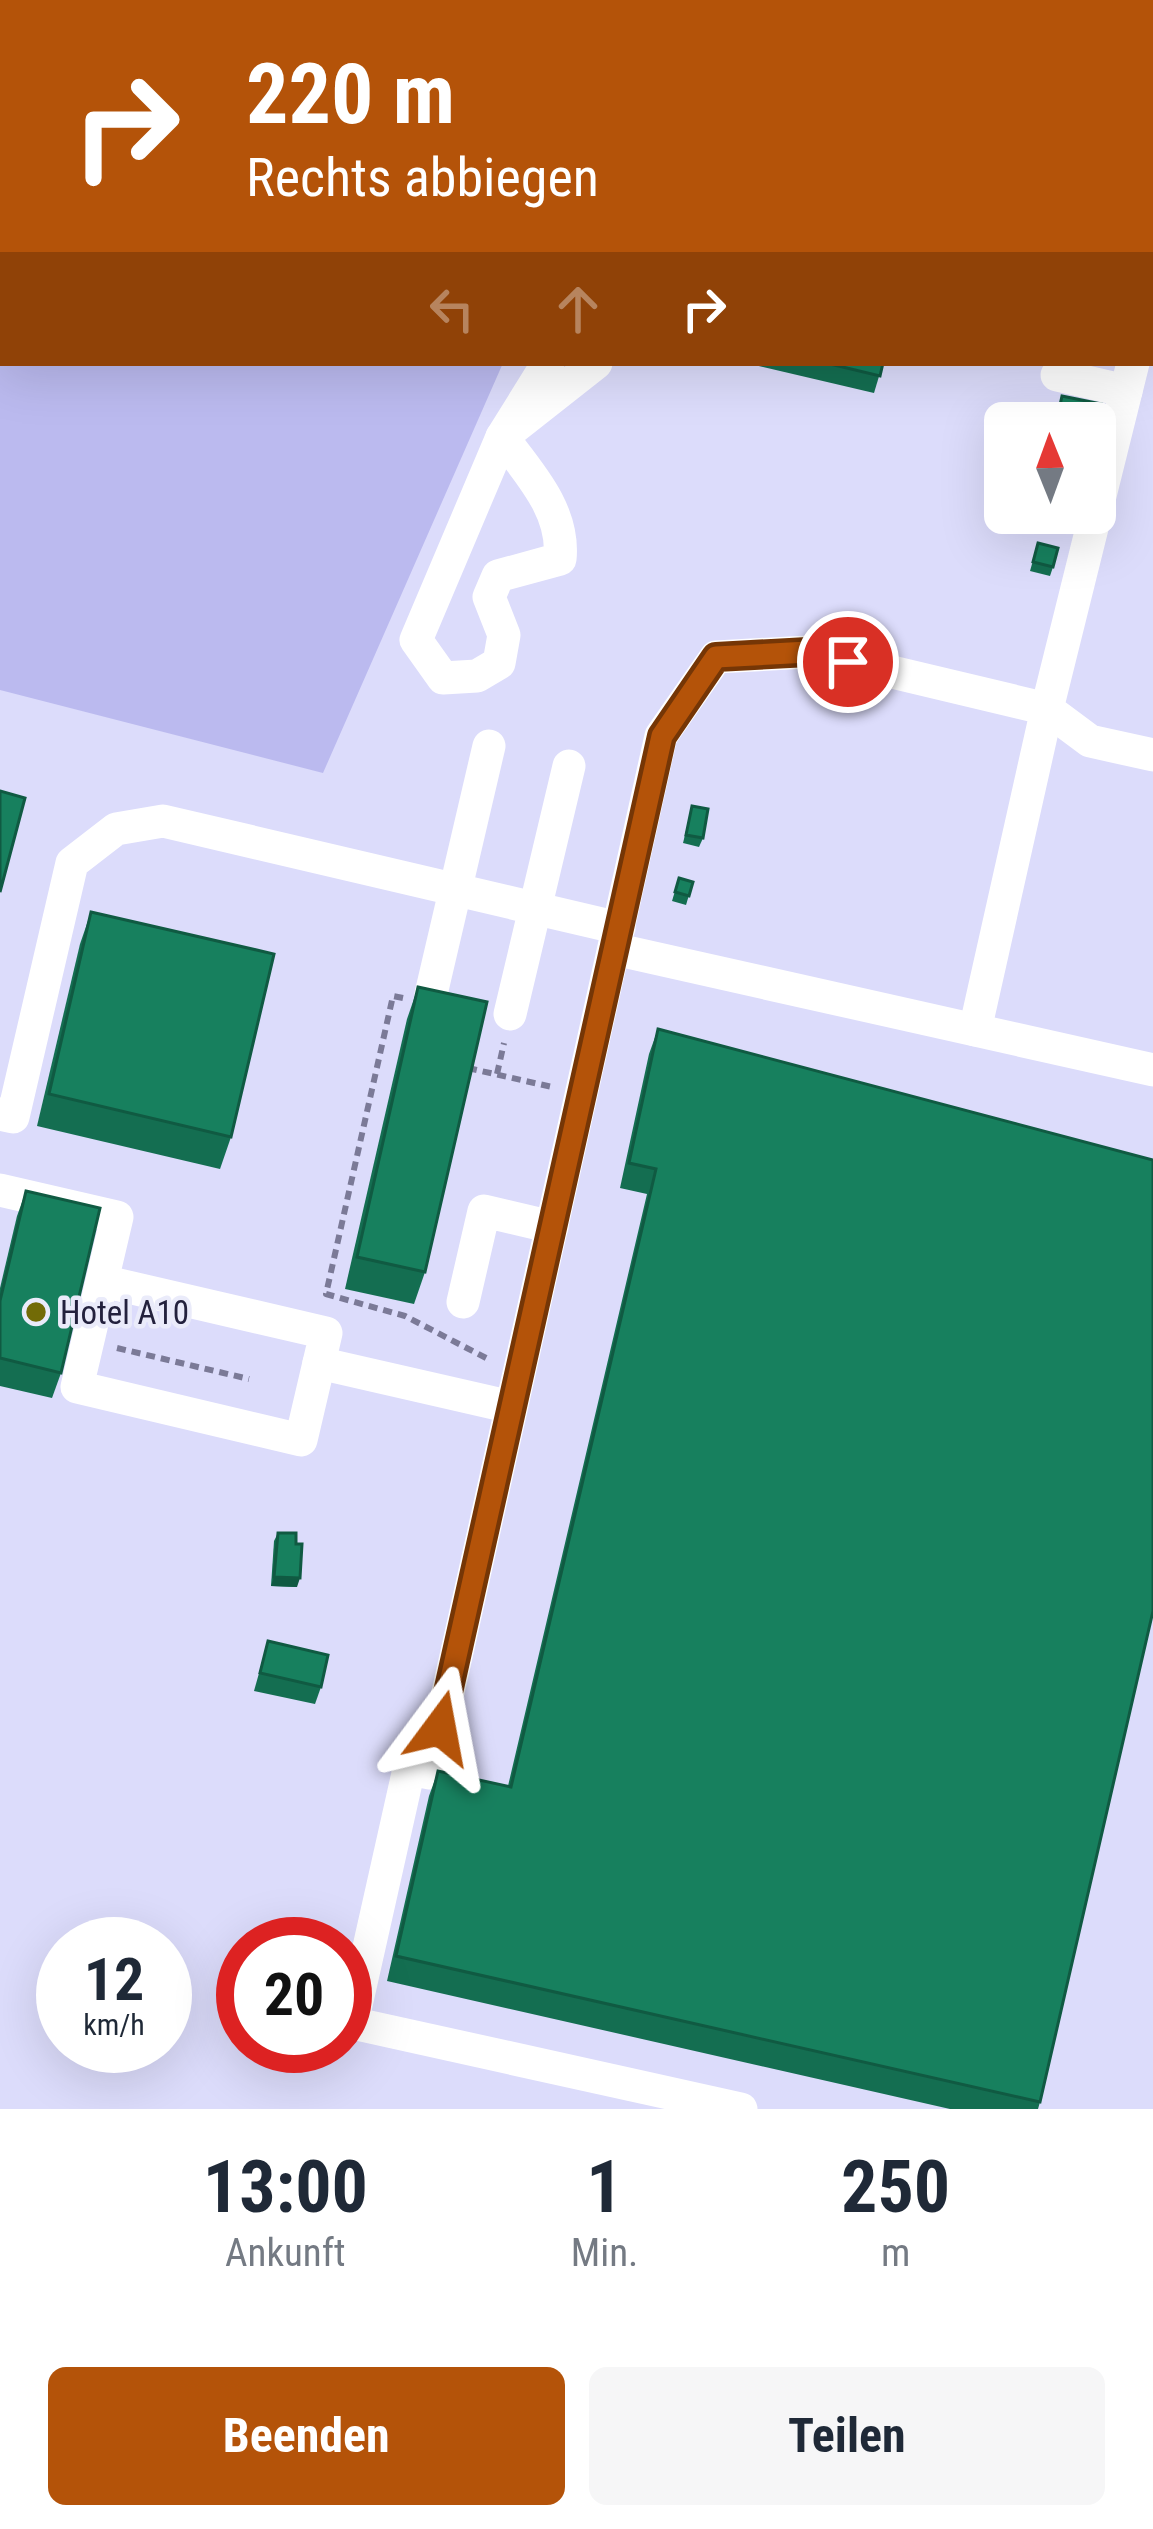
<!DOCTYPE html>
<html lang="de">
<head>
<meta charset="utf-8">
<style>
	:root { --surface:#fff; --page:#f6f6f7; --text:#1f2937; --muted:#747a83; --accent:#b45309 }
	body { margin:0; font-family:"Roboto Condensed",sans-serif; background:var(--page); color:var(--text); height:100vh; display:flex; flex-direction:column; font-size:45px; white-space:nowrap }
	* { box-sizing:border-box; margin:0 }
	p { font-size:39px; color:var(--muted) }
	.icon { flex:none; width:66px; height:66px; fill:none; stroke:currentColor; stroke-width:2; stroke-linecap:round; stroke-linejoin:round }
	.map { position:relative; height:2109px; overflow:hidden }
	.side { display:flex; flex-direction:column; background:var(--surface); flex:1 }
	.side>* { flex:none }
	.banner { position:absolute; left:0px; top:0px; width:1155px; height:366px; box-shadow:0 12px 48px #0002; background:#b45309; color:#fff; overflow:hidden }
	.needle { width:78px; rotate:359deg }
	.fabs { position:absolute; left:984px; top:402px; display:grid; gap:24px }
	.fabs a { display:grid; place-items:center; width:132px; height:132px; border-radius:18px; background:var(--surface); box-shadow:0 12px 48px #0002; font-size:60px }
	.speed { position:absolute; left:36px; top:1917px; display:flex; gap:24px; font-size:60px; font-weight:700; text-align:center }
	.speed>* { display:grid; place-content:center; width:156px; height:156px; border-radius:50%; background:var(--surface); box-shadow:0 12px 48px #0002; line-height:1 }
	.speed small { font-size:30px; font-weight:400 }
	.speed .limit { border:18px solid #d22; background:#fff; color:#111 }
	.pin { position:absolute; display:grid; place-items:center; width:102px; height:102px; color:#fff; margin:-51px; border:6px solid #fff; border-radius:50%; box-shadow:0 3px 12px #0007 }
	.me { position:absolute; width:132px; margin:-66px; rotate:13deg; stroke-linejoin:round; filter:drop-shadow(0 0 9px #0008) }
	.turn { display:flex; align-items:center; gap:42px; height:252px; padding:0 48px; font-size:54px }
	.turn .icon { width:156px; height:156px; stroke-width:2.5 }
	.turn b { display:block; font-size:84px; line-height:102px }
	.lanes { display:flex; align-items:center; height:114px; padding:0 48px; background:#0003; justify-content:center; gap:60px; direction:ltr }
	.lanes .off { opacity:.35 }
	.eta { display:flex; justify-content:space-evenly; align-items:center; height:204px; text-align:center }
	.eta b { font-size:72px; font-weight:700; line-height:84px }
	.primary-button { display:flex; gap:24px; margin-top:auto; padding:24px 48px }
	.primary-button a { flex:1; height:138px; border-radius:18px; background:var(--accent); color:#fff; font-size:48px; font-weight:700; line-height:138px; text-align:center }
	.primary-button a+a { background:var(--page); color:var(--text) }
	.map>svg:first-child { display:block }
	.green { fill:#bbbaef }
	.lines { fill:none; stroke-linecap:round; stroke-linejoin:round }
	.path { stroke:#7b7a97; stroke-width:6; stroke-dasharray:9 6; stroke-linecap:butt }
	.minor { stroke:#fff; stroke-width:33 }
	.major { stroke:#fff; stroke-width:42 }
	.wall { fill:#146e51 }
	.shaded-wall { fill:#105a42 }
	.building { fill:#17805e; stroke:#105a42; stroke-width:3 }
	.route-casing { stroke:#753606; stroke-width:30 }
	.route { stroke:#b45309; stroke-width:21 }
	.poi-dot { fill:#726b06; stroke:#eaebfa; stroke-width:4.5 }
	.labels { text-anchor:middle; dominant-baseline:central; stroke-width:9; stroke-linejoin:round; paint-order:stroke }
	.poi-label { font-size:33px; fill:#23213d; stroke:#eaebfa; text-anchor:start }
</style>
</head>
<body>
<div class="map">
<svg width="1153" height="2109" viewBox="0 0 1153 2109">
	<rect width="100%" height="100%" fill="#dcdcfb"/>
	<polygon class="green" points="0,0 648,0 3,3 3,363 503,363 323,773 0,690"/>
	<g class="lines">
		<g class="path">
			<polyline points="403,998 393,996 326,1294 405,1316 488,1359"/>
			<polyline points="468,1068 552,1087"/>
			<polyline points="497,1074 504,1043"/>
			<polyline points="117,1348 249,1379"/>
		</g>
		<g class="minor">
			<polyline points="1152,285 1153,281"/>
			<polyline points="548,363 502,437 596,363"/>
			<polyline points="1133,363 1047,709 1090,741 1153,755"/>
			<polyline points="1057,375 1126,391"/>
			<path d="M502 437C529 473 565 511 560 559L498 576 489 597 504 635 499 663 477 676 443 678 416 640Z"/>
			<polyline points="614,949 1153,1070"/>
			<polyline points="431,994 489,746"/>
			<polyline points="510,1014 569,766"/>
			<polyline points="0,1114 13,1117 72,863 116,829 163,821 619,928"/>
			<polyline points="0,1190 117,1217 77,1387 301,1440 326,1333 102,1281"/>
			<polyline points="463,1302 484,1211 552,1227"/>
			<polyline points="319,1363 511,1407"/>
			<polyline points="741,2109 352,2023 409,1769 430,1773 661,736 716,657 808,652 1047,709 975,1030"/>
		</g>
		<polyline class="major" points="1151,0 1153,1"/>
	</g>
	<g class="wall">
		<polygon points="746,363 883,363 874,393"/>
		<polygon points="1038,543 1053,567 1050,576 1030,571"/>
		<polygon points="692,806 703,838 699,847 683,843"/>
		<polygon points="679,878 693,882 686,905 672,901"/>
		<polygon points="91,912 231,1137 220,1169 37,1126 80,944"/>
		<polygon points="418,987 425,1272 414,1304 345,1289 407,1019"/>
		<polygon points="658,1029 1040,2102 1038,2109 950,2109 387,1981 429,1796 438,1771 508,1786 647,1194 620,1188 649,1054"/>
		<polygon points="26,1191 61,1373 52,1398 0,1386 0,1288 17,1216"/>
		<polygon points="278,1533 297,1587 271,1586 274,1541"/>
		<polygon points="268,1641 321,1687 315,1704 254,1691"/>
	</g>
	<polygon class="shaded-wall" points="274,1577 300,1578 297,1587 271,1586"/>
	<g class="building">
		<polygon points="826,363 883,363 880,376"/>
		<polygon points="1062,396 1101,404 1095,429 1095,423 1056,423"/>
		<polygon points="1038,543 1058,548 1053,567 1033,562"/>
		<polygon points="0,791 25,798 0,892"/>
		<polygon points="692,806 708,809 703,838 686,835"/>
		<polygon points="679,878 693,882 689,896 675,892"/>
		<polygon points="91,912 274,954 231,1137 49,1094"/>
		<polygon points="418,987 487,1002 425,1272 357,1257"/>
		<polygon points="658,1029 1153,1160 1153,1611 1040,2102 396,1956 438,1771 511,1787 656,1169 629,1163"/>
		<polygon points="26,1191 100,1208 61,1373 0,1358 0,1301"/>
		<polygon points="278,1533 296,1533 296,1544 302,1544 300,1578 274,1577"/>
		<polygon points="268,1641 328,1655 321,1687 260,1673"/>
	</g>
	<g class="lines">
		<defs>
			<polyline id="route" points="440,1728 662,736 716,657 808,652 848,662"/>
		</defs>
		<use href="#route" class="route-casing"/>
		<use href="#route" class="route"/>
	</g>
	<circle class="poi-dot" cx="36" cy="1312" r="12"/>
	<g class="labels">
		<g class="poi-label">
			<text x="60" y="1312">Hotel A10</text>
		</g>
	</g>
</svg>
<div class="fabs">
<a><svg class="needle" viewBox="-14 -14 28 28"><path d="M0-13l5 13h-10z" fill="#e53935"/><path d="M0 13l5-13h-10z" fill="#747a83"/></svg></a>
</div>
<div class="speed"><div>12<small>km/h</small></div><div class="limit">20</div></div>
<div class="pin" style="left:848px;top:662px;background:#d93025"><svg class="icon" aria-label="arrive" viewBox="0 0 24 24"><path d="M6 21V4h12l-3 4 3 4H6"/></svg></div>
<svg class="me" style="left:440px;top:1728px" viewBox="-20 -20 40 40"><path d="M0-17L14 15 0 8-14 15z" fill="#b45309" stroke="#fff" stroke-width="4"/></svg>
<div class="banner">
<div class="turn"><svg class="icon" aria-label="right" viewBox="0 0 24 24"><path d="M7 20v-9h11M14 6l5 5-5 5"/></svg><div><b>220 m</b>Rechts abbiegen</div></div>
<div class="lanes"><svg class="icon off" aria-label="left" viewBox="0 0 24 24"><path d="M17 20v-9H6M10 6l-5 5 5 5"/></svg><svg class="icon off" aria-label="ahead" viewBox="0 0 24 24"><path d="M12 20V5M6 11l6-6 6 6"/></svg><svg class="icon" aria-label="right" viewBox="0 0 24 24"><path d="M7 20v-9h11M14 6l5 5-5 5"/></svg></div>
</div>
</div>
<section class="side">
<div class="eta">
<div><b>13:00</b><p>Ankunft</p></div>
<div><b>1</b><p>Min.</p></div>
<div><b>250</b><p>m</p></div>
</div>
<div class="primary-button"><a>Beenden</a><a>Teilen</a></div>
</section>
</body>
</html>
